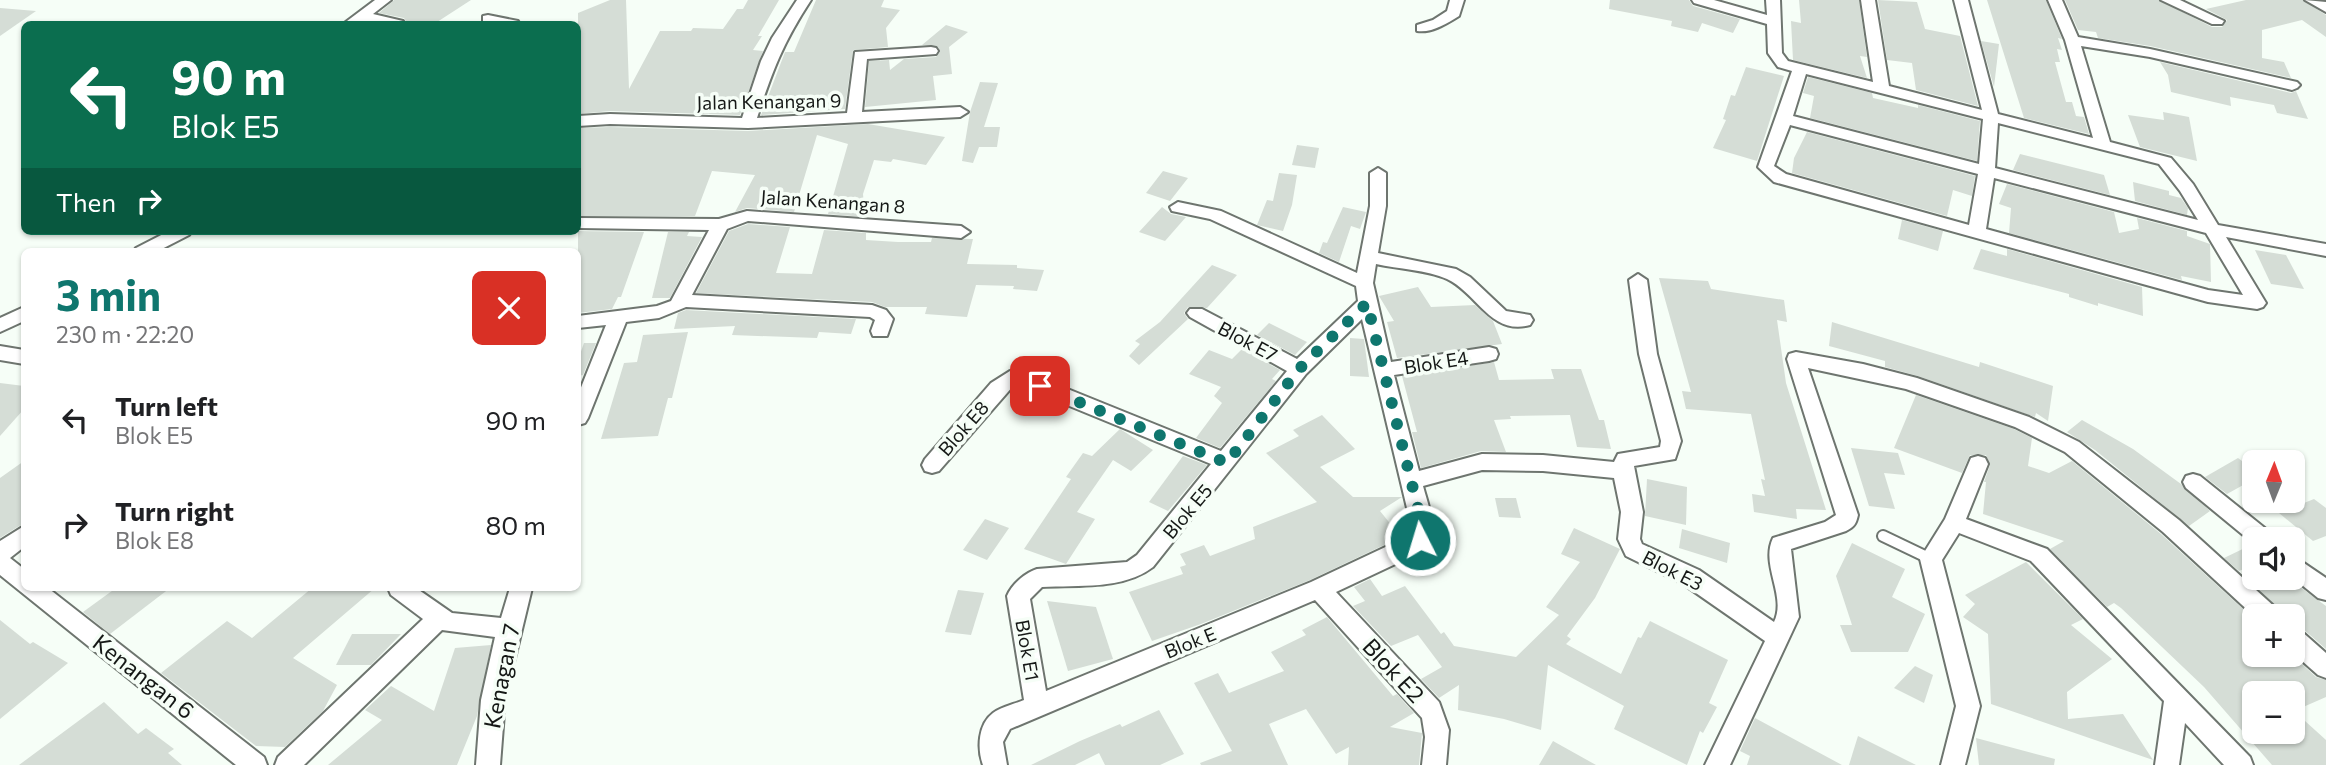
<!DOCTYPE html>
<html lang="en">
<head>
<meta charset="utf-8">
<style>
	:root { --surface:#fff; --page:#f2f2f2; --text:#202124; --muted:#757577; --accent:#0f766e }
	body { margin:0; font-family:Commissioner,sans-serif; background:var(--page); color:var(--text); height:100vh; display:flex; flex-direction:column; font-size:26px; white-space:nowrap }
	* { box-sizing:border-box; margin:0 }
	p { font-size:23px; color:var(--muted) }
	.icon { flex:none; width:38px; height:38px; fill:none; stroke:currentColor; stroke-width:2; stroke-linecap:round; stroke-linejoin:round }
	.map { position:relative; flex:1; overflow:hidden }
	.sheet { position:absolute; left:21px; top:248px; width:560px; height:343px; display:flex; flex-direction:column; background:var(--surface); border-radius:10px; box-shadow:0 2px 5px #0004 }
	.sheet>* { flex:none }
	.banner { position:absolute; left:21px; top:21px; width:560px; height:214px; border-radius:10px; box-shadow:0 2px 5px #0004; background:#0b6e4f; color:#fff; overflow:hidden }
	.needle { width:46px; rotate:1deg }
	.tools { position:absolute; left:2242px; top:450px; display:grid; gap:14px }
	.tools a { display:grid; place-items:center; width:63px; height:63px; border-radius:10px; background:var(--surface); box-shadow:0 2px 5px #0004; font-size:35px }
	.pin { position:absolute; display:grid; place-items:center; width:60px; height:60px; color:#fff; margin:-30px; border-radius:14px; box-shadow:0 4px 10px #0006 }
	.me { position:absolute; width:77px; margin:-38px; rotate:355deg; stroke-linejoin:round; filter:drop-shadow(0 0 5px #0008) }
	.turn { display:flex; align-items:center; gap:24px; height:147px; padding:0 35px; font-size:32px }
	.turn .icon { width:91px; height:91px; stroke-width:2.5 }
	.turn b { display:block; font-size:49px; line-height:60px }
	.then { display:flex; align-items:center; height:66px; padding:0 35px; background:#0003; gap:14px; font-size:26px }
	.round { display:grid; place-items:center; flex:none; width:74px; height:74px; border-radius:10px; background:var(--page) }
	.summary { display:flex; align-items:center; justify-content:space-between; height:119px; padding:0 35px }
	h1 { font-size:42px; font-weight:700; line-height:52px; color:var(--accent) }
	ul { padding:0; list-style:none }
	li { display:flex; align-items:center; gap:21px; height:105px; padding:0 35px }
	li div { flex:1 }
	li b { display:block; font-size:26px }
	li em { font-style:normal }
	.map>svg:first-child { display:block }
	.building { fill:#d5ddd6; fill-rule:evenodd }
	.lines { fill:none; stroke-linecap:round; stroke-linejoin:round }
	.service-casing { stroke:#6e756f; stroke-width:14 }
	.minor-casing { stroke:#6e756f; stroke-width:4 }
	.service { stroke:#fff; stroke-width:10 }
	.minor { fill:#fff; fill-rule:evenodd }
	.route { stroke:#0f766e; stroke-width:12; stroke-dasharray:0 21.6 }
	.labels { text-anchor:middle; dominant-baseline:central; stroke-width:7; stroke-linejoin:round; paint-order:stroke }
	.street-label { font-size:19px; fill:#151816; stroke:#f6fef7 }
	.near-street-label { font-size:23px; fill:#151816; stroke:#f6fef7 }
</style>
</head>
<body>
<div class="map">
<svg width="2326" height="765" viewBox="0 0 2326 765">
	<rect width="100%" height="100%" fill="#f6fef7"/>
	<g class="building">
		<polygon points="394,0 471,0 434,24 408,24 404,18 379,13"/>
		<polygon points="610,0 626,0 629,89 660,31 691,31 693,28 723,29 737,9 743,9 748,0 779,0 758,36 762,36 753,50 763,51 740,115 610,111 578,114 578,13"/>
		<polygon points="816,0 884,0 881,7 900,10 886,28 888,47 853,50 845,109 761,115 785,52 794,52"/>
		<polygon points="1610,0 1689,0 1693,6 1740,19 1733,33 1702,23 1698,32 1671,26 1672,21 1609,9"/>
		<polygon points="1799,0 1859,0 1867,57 1860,56 1867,78 1793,60 1791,21 1801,23"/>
		<polygon points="1878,0 1917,2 1925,29 1960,36 1978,106 1916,90 1912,63 1887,60"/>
		<polygon points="1987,0 2046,0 2062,39 2058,38 2062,50 2057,49 2060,62 2055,62 2066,102 2072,102 2076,116 2084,117 2089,134 2024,118"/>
		<polygon points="2065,0 2159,0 2212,27 2222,27 2227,20 2206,9 2246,0 2303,0 2326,15 2326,37 2302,20 2262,30 2262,58 2284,62 2291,78 2150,46 2098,38 2096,32 2078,30"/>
		<polygon points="0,8 36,11 0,36"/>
		<polygon points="946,25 968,32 949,47 952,74 933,76 936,100 865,107 869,61 889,60 890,70 904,59 936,57 940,52 938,47 922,45"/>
		<polygon points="1981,41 1999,44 1994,87"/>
		<polygon points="2160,62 2291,93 2296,91 2308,119 2277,113 2274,105 2230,97 2231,106 2171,92 2168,75"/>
		<polygon points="1746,67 1784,76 1757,161 1713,148 1726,120 1723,119 1731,95 1735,96"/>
		<polygon points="1808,77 1872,93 1873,98 1918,108 1918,105 1980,121 1977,161 1810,118 1814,96 1803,93"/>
		<polygon points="980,82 998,83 984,127 1000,127 997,147 979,147 973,163 962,161 970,112"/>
		<polygon points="2163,112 2189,117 2197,161 2140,147 2128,115 2164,120"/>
		<polygon points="868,124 945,137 926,165 893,159 891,162 874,160 863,194 865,217 828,214 848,144 817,135 794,212 747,208 735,212 755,175 712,171 695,216 578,216 578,128 610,127 748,131"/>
		<polygon points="1807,132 1975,176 1972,196 1953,190 1947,216 1792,173 1794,158"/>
		<polygon points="1297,145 1319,148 1315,168 1292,165"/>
		<polygon points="2020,154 2104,175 2110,195 2013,170"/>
		<polygon points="1163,171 1188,178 1170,201 1146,193"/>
		<polygon points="1279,173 1297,175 1292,205 1283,231 1257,225 1267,200 1273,201"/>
		<polygon points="2133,182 2169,191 2169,195 2181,198 2188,208 2187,215 2135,201"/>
		<polygon points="2007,184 2114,212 2119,233 2139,229 2137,218 2187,231 2187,236 2210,244 2211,282 2181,276 2182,280 2009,233 2011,208 1999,204"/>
		<polygon points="1162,207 1171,214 1186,217 1165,241 1139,232"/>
		<polygon points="1343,207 1366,212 1360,229 1351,226 1339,262 1319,253 1323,242 1327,243"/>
		<polygon points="1902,220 1943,231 1938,251 1898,239"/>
		<polygon points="748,224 790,227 776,273 812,274 824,230 866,233 866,240 898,242 931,242 932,238 973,239 967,264 1017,265 1017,268 1044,270 1037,291 1013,289 1014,286 976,285 967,317 925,314 927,307 885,307 872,302 696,293 729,231"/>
		<polygon points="578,231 644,232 621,297 618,297 612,309 578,313"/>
		<polygon points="668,232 689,232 687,236 702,237 670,298 652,298"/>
		<polygon points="1981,249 2007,256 2007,249 2142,287 2143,316 2098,303 2098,306 2069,297 2069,294 1973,269"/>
		<polygon points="2255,250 2286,255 2304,289 2271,284"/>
		<polygon points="1212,265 1237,275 1207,308 1188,307 1184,313 1188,319 1139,365 1129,356 1140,344 1135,341 1160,322"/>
		<polygon points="1659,278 1708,281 1711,289 1784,300 1787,322 1777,320 1786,383 1826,510 1796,509 1797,519 1754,512 1752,494 1765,496 1761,479 1765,480 1751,414 1686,409 1682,391 1691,392"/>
		<polygon points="1418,287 1431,307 1475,305 1493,321 1502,344 1397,358 1387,322 1394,321 1379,296"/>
		<polygon points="686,310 856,319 851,334 819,332 817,338 732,335 735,326 674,329 678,313"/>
		<polygon points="1832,322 1979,367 1980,362 2053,386 2048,421 2036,413 2035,417 1918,376 1885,367 1885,361 1829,346"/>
		<polygon points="1269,323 1307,342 1295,355 1257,335"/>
		<polygon points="688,332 672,398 668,398 658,436 601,439 624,363 637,362 643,335"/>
		<polygon points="1350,338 1364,339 1369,377 1350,376"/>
		<polygon points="584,343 596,343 583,375 578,376 578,360"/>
		<polygon points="1242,349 1280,370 1272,379 1276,381 1220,448 1196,438 1222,403 1214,396 1221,387 1189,374 1209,350 1232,359"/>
		<polygon points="1494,362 1499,380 1554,379 1551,369 1581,369 1599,420 1604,420 1611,449 1577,447 1570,415 1510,416 1511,419 1494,420 1506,452 1481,451 1421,468 1412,432 1417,432 1402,376"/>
		<polygon points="0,383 24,386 24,409 0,436"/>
		<path d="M1916 395 2014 429 2032 438 2028 466 2049 473 2072 461 2161 534 2254 619V654H2291L2316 677 2326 680V697L2294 711 2326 740V765H2272L2204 687 2121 608 2114 603 2107 607 2050 549 2064 541 1983 514 1986 482H1984L1990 465 1986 455H1970L1962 473 1894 448ZM2254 693H2292V732H2254Z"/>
		<polygon points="1322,415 1355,449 1320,467 1353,497 1402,497 1380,511 1401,537 1310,580 1201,624 1152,641 1129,592 1183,574 1180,567 1186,565 1180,554 1204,545 1210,556 1255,539 1253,527 1317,502 1266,453 1299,436 1293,430"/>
		<polygon points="2082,420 2133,449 2181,484 2210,511 2189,526 2095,450 2067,432"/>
		<polygon points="1120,429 1153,450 1131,471 1113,460 1077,512 1095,519 1066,564 1024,549 1071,479 1066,477 1083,453 1092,456"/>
		<polygon points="1851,448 1898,453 1905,475 1884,473 1895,509 1869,506"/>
		<polygon points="1183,456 1207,465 1168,511 1149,502"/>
		<polygon points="2238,458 2254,470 2254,479 2227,494 2205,477"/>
		<polygon points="24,461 24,523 0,538 0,478"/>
		<polygon points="1647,479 1687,487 1686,525 1645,516"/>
		<polygon points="1495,498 1516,498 1521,518 1499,517"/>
		<polygon points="2314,499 2326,508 2326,536 2313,541 2279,513"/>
		<polygon points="985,519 1009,528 987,560 963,550"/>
		<polygon points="1574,528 1620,549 1595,598 1567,636 1571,639 1566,644 1621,674 1638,637 1641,638 1650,621 1728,660 1709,703 1717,707 1703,733 1700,731 1687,765 1614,729 1624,706 1548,665 1541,730 1504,719 1458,710 1459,685 1439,698 1421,679 1442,667 1418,635 1391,646 1353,606 1365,601 1354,587 1370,579 1382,596 1405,586 1441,634 1444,632 1454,646 1516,657 1559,615 1546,607 1580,562 1561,554"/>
		<polygon points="1682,529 1730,543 1727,563 1679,548"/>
		<polygon points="1852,543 1905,569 1892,597 1925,614 1908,652 1851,652 1840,625 1852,625 1836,576"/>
		<polygon points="2251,545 2254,547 2254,565 2239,571 2224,558"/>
		<polygon points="2026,562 2083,619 2071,625 2112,659 2067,692 2068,719 2123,714 2153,760 1991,704 1988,634 1963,617 1975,604 1965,595"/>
		<polygon points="2246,578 2288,578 2326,606 2326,649 2302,628 2292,624 2292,616 2281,612"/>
		<polygon points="116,588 170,588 110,634 83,612"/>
		<polygon points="312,588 375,588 293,658 337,685 323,711 285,747 256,746 161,673 227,621 252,638"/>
		<polygon points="958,590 984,593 971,635 945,632"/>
		<polygon points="1047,601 1096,607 1113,659 1068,671"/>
		<polygon points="1327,617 1393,696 1397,694 1414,713 1390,727 1422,733 1419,765 1348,765 1349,747 1336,754 1306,709 1269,724 1288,765 1201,765 1200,763 1232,751 1194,683 1218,673 1229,693 1284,671 1271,652 1306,635 1302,630"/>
		<polygon points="0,620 30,644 33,642 68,663 0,719"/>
		<polygon points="352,634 401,634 371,665 336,665"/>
		<polygon points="491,645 477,716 457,765 328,765 382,720 365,710 391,686 434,711 455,648"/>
		<polygon points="1915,666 1933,675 1924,703 1894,688"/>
		<polygon points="104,702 138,734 146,728 174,749 168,753 182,765 19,765"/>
		<polygon points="1159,710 1184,754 1160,765 1105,765 1099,753 1075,765 1031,765 1080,741 1120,724 1122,727"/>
		<polygon points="1755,718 1842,765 1747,765 1750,756 1740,751"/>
		<polygon points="1858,736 1916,765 1849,765"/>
		<polygon points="1976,738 2055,759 2054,765 1979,765"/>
		<polygon points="1553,741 1596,765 1539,765"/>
	</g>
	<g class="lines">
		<defs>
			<polyline id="service" points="1883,536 1931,559"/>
			<g id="minor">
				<polygon points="375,0 391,0 373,14 403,21 405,24 364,21 359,24 343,24"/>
				<path d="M797 0H811C783 43 773 69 757 118L847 113 855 52 931 47 936 48 938 51 936 54 867 59 862 112 960 107 968 112 960 117 748 128 610 124 578 126V116L610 114 742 118 761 61 772 38Z"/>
				<path d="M1450 0H1464L1459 16C1446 24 1432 33 1417 31V25L1433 20 1447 11Z"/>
				<path d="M1692 0H1714L1767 15 1766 0H1780L1782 53 1788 61 1873 82 1861 0H1875L1889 86 1982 110 1954 0H1968L1998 114 2093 138 2065 40 2048 0H2062L2078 37 2150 49 2297 82 2300 85 2297 88 2292 90 2150 57 2081 46 2110 142 2171 158 2193 184 2218 225 2326 244V256L2226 237 2266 303 2263 307 2257 309 2208 302 1774 182 1758 167 1792 71 1778 67 1768 53 1767 24 1694 3ZM1806 74 1983 119 1979 164 1793 116ZM1998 123 2159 164 2180 191 2198 220 1995 168ZM1790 125 1978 174 1969 225 1786 174 1774 166ZM1994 178 2206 233 2243 295 2208 290 1986 229Z"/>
				<polygon points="2161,0 2180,0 2224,21 2222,24 2212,24"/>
				<polygon points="2305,0 2326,2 2326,12"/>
				<polygon points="488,15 518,21 520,24 483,22 483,16"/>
				<path d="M1378 168 1386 173V206L1378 253 1456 269 1470 277 1506 311 1530 315 1533 320 1530 325C1491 336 1477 293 1447 279 1427 270 1398 269 1376 264L1373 283 1391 362 1489 347 1496 349 1498 354 1496 359 1489 361 1394 375 1419 471 1482 454 1543 455 1614 462 1618 454 1660 447 1661 441 1639 354 1629 280 1638 274 1647 280 1657 354 1681 441 1675 459 1634 466 1643 512 1640 539 1642 544 1699 570 1774 622C1787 596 1760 565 1773 538L1825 522 1836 515 1787 359 1789 354 1796 352 1863 364 1917 378 2029 417 2079 442 2179 520 2277 609 2280 616H2254L2163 532 2065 452 2015 427 1906 389 1808 368 1858 515C1856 524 1854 527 1846 531L1791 549 1799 617 1730 765H1705L1765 641 1683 584 1626 556 1618 539 1621 512 1614 478 1543 471 1482 470 1423 486C1429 509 1441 534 1421 552L1336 592 1439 702 1449 730 1446 765H1422L1425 737 1422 718 1315 600 1010 729 1003 742 1007 765H983C977 749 978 724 993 713 1001 707 1015 704 1024 700L1007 596C1012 584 1025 573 1037 569L1127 562 1137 555 1211 464 1023 387 1014 385 939 471 932 473 925 471 922 465 925 459 991 383 1010 371 1033 375 1221 451 1287 371 1190 317 1187 313 1190 309H1202L1297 359 1358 301 1356 286 1210 219 1172 211 1170 207 1178 202 1221 211 1357 273 1370 206V173ZM1362 319 1412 529 1411 535 1311 582 1046 691 1030 599 1042 587C1078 585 1123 590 1153 567L1306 374Z"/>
				<polygon points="747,211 961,226 970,232 961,238 748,221 727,229 692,295 872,305 886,310 893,319 887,336 873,336 871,331 875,320 870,317 686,307 659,318 626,322 588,418 585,423 578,425 578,395 606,325 578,328 578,316 657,306 671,301 709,230 578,228 578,218 719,219"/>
				<polygon points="169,231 192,231 189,235 156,252 133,252 136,248"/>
				<polygon points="24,307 24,321 0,332 0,318"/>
				<polygon points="0,346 24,350 24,364 0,360"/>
				<polygon points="1978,456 1985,458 1988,464 1966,519 2047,549 2250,757 2253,765 2224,765 2185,723 2179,765 2155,765 2164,701 2031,561 1959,533 1942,560 1980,706 1965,765 1941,765 1956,706 1920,559 1945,519 1971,458"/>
				<polygon points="2193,474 2200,476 2271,533 2274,539 2254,539 2254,544 2186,488 2183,482 2186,476"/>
				<polygon points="24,526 24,547 10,558 24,569 24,588 48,588 264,757 267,765 236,765 0,575 0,541"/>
				<polygon points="2292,555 2326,578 2326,600 2318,598 2292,577"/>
				<polygon points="388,588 416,588 452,613 501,618 510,588 532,588 505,700 500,765 476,765 481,700 495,637 442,630 304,765 275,765 278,757 423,619 391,595"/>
				<polygon points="2292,627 2300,630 2326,653 2326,678 2318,675 2292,652"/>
			</g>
		</defs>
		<use href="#service" class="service-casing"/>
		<use href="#minor" class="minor-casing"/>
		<use href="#service" class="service"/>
		<use href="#minor" class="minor"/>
	</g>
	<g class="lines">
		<polyline class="route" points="1040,386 1227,463 1299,369 1367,303 1423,529 1420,540"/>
	</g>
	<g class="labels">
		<g class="street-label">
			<text transform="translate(769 101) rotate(-1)">Jalan Kenangan 9</text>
			<text transform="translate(833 201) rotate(4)">Jalan Kenangan 8</text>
			<text transform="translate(1248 341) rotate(28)">Blok E7</text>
			<text transform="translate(1436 362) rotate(-9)">Blok E4</text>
			<text transform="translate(963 428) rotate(-49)">Blok E8</text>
			<text transform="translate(1187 511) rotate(-50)">Blok E5</text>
			<text transform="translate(1673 570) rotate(27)">Blok E3</text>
			<text transform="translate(1190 642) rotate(-22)">Blok E</text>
			<text transform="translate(1028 650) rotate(80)">Blok E1</text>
		</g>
		<g class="near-street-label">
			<text transform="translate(1394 670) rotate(47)">Blok E2</text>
			<text transform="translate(144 676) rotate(38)">Kenangan 6</text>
			<text transform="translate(501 676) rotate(-79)">Kenagan 7</text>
		</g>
	</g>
</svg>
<div class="tools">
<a><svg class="needle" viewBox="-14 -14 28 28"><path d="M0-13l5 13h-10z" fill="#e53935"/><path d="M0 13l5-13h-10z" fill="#757577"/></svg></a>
<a><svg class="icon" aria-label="sound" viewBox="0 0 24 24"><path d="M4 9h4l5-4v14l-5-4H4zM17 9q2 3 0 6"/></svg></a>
<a>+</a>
<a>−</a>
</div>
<div class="pin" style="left:1040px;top:386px;background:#d93025"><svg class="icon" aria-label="arrive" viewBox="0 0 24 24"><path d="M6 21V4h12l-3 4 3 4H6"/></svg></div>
<svg class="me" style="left:1420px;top:540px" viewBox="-20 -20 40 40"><circle r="17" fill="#0f766e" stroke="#fff" stroke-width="3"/><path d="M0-11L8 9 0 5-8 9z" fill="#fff"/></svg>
<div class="banner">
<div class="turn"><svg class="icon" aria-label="left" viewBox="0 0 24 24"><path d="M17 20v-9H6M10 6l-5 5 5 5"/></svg><div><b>90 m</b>Blok E5</div></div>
<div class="then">Then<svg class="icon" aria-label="right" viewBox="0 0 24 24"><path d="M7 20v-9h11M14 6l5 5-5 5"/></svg></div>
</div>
<section class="sheet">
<div class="summary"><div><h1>3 min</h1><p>230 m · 22:20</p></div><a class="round" style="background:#d93025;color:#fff"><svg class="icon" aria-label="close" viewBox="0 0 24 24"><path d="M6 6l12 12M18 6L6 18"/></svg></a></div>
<ul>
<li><svg class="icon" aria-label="left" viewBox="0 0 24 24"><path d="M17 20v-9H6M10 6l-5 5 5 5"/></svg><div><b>Turn left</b><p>Blok E5</p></div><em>90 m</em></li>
<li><svg class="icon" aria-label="right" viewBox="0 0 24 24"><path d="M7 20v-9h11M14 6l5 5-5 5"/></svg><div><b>Turn right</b><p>Blok E8</p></div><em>80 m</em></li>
</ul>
</section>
</div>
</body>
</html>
